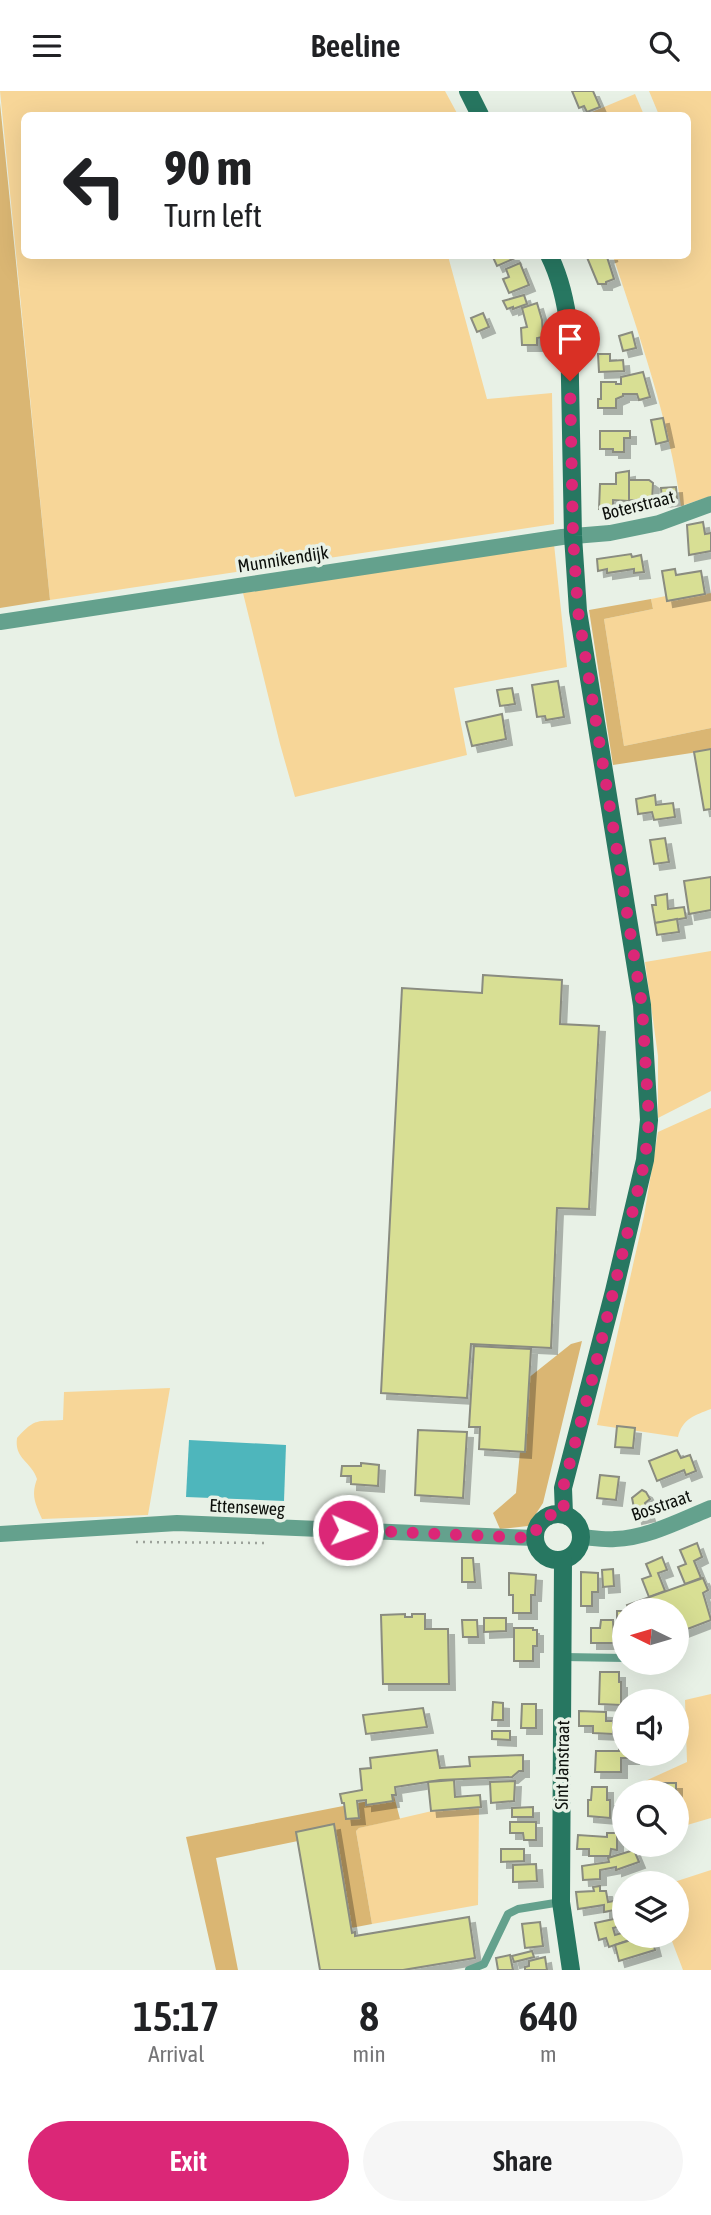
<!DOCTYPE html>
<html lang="en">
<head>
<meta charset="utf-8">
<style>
	:root { --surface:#fff; --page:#f6f6f6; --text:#202124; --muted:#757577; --accent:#db2777 }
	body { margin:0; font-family:"Asap Condensed",sans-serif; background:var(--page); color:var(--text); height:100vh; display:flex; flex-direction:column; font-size:26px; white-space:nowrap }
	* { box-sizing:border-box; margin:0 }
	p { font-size:23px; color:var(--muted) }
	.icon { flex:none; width:38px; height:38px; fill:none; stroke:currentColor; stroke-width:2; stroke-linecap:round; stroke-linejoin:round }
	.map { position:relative; height:1879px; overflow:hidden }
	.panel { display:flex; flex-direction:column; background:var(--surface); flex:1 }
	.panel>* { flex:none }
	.guide { position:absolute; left:21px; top:21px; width:670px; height:147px; border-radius:10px; box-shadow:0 7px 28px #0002; background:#fff; color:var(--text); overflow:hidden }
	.needle { width:46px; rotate:275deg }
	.buttons { position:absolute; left:612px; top:1507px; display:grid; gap:14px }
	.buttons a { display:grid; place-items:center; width:77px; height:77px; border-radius:50%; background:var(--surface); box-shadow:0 7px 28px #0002; font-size:35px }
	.pin { position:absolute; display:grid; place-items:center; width:60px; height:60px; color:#fff; margin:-72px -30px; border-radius:50% 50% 50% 0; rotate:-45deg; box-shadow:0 0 7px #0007 }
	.pin .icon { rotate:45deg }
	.me { position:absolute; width:77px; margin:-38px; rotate:92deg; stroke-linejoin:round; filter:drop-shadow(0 0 5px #0008) }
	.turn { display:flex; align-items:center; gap:24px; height:147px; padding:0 28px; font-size:32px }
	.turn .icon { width:91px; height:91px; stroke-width:2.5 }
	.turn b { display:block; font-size:49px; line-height:60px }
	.eta { display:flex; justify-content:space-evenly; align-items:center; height:119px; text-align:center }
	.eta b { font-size:42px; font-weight:600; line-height:49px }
	.primary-button { display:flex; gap:14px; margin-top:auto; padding:14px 28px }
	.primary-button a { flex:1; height:80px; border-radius:42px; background:var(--accent); color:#fff; font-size:28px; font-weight:600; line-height:80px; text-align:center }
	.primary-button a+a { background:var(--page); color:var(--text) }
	header { display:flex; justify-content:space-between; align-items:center; height:91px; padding:0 28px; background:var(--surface); font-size:32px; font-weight:600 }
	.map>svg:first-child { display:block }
	.green { fill:#f7d698 }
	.forest { fill:#dab673 }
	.water { fill:#4eb6bc }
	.building { fill:#d8df94; stroke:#8a8c80; stroke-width:2; filter:url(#shadow) }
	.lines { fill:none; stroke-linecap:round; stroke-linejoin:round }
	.path { stroke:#9ca29a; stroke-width:2.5; stroke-dasharray:2 5; stroke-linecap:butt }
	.lane { stroke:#64a18d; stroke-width:8 }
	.street { stroke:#64a18d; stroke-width:16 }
	.secondary { stroke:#277761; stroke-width:18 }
	.route { stroke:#db2777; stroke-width:12; stroke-dasharray:0 21.6 }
	.labels { text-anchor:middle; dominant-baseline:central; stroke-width:7; stroke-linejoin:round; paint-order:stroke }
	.street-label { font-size:18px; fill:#0c0f0b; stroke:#e8f1e6 }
</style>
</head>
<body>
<header><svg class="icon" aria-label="menu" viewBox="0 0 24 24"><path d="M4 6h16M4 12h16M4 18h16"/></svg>Beeline<svg class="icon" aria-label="search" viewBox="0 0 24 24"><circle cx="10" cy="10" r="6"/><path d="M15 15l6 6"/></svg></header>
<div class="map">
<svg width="711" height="1879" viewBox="0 0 711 1879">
	<defs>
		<filter id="shadow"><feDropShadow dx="6" dy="6" stdDeviation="0" flood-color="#0004"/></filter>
	</defs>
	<rect width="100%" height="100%" fill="#e8f1e6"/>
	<g class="green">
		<polygon points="0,0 445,0 458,24 24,24 24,164 448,165 487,308 552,302 554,433 50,509"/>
		<path d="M649 0H711V405L681 415C669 329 640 247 613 165L688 164V105L690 104 688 99V24H659Z"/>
		<polygon points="635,3 644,24 585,24"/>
		<polygon points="554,453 567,576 454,597 467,664 295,706 280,653 243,502"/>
		<polygon points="711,502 711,637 624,655 604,528 653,518 651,508 666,505 668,510"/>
		<polygon points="711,860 711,1000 658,1027 658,965 645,871"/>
		<path d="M711 1017V1318C695 1324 682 1328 678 1346L597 1334 644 1125 658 1041Z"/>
		<path d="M170 1297 148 1424 42 1428C35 1412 31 1404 37 1388 32 1371 14 1368 17 1347 36 1326 37 1331 63 1329L64 1301Z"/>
		<polygon points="711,1603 711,1727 677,1737 677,1701 632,1701 632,1696 687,1671 685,1609"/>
		<polygon points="479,1717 478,1814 372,1833 356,1740 359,1737 432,1720"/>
		<polygon points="711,1779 711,1879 683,1879 670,1845 677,1844 677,1792 671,1792"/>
	</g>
	<g class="forest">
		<polygon points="0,12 50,509 0,517"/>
		<polygon points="651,508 653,518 604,528 624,655 711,637 711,659 613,674 589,519"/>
		<polygon points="582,1250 543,1412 528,1435 500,1438 493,1422 516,1402 527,1288 571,1253"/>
		<polygon points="394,1705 400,1728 359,1737 356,1740 372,1833 351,1837 298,1750 216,1767 238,1879 216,1879 186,1746"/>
	</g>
	<polygon class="water" points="189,1349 286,1354 284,1410 186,1406"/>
	<g class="building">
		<polygon points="572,0 593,0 600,16 587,21 584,15 579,17"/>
		<polygon points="492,164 513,164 515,167 497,175"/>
		<polygon points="586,164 612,164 607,166 614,188 606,191 606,193 598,193"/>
		<polygon points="520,172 529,194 509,202 503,188 509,186 506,178"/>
		<polygon points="524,204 527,213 513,218 513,216 507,218 503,210"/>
		<polygon points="537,212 542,229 543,246 537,247 537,254 522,254 521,237 527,236 522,217"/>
		<polygon points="483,222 489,236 477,241 471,227"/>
		<polygon points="632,241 636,257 623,260 619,245"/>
		<polygon points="598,263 610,263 610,270 623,269 624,280 599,281"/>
		<polygon points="643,281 650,306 639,309 637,303 623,303 623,305 616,308 616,317 598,317 598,308 601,308 601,291 616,291 616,293 621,293 621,286"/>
		<polygon points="663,327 668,350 656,353 651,329"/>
		<polygon points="600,340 630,340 630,347 624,347 624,361 613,361 613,358 600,358"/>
		<polygon points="629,380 629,410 613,409 613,419 599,418 600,393 616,393 616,382"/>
		<polygon points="629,389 649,389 653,392 652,410 629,409"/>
		<polygon points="676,396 677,408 662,410 661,397"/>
		<polygon points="703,431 705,443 711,442 711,460 689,464 687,434"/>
		<polygon points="631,463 632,466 641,464 644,481 634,482 634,478 607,482 607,478 598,480 597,468"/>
		<polygon points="675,478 676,484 701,480 705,503 667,510 662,480"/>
		<polygon points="558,590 564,626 546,629 545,625 537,626 532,594"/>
		<polygon points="512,597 515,613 500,615 497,599"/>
		<polygon points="502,623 506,648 472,655 466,631"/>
		<polygon points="711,658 711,718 704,719 694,661"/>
		<polygon points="655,704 656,714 673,712 675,726 654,729 652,721 638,723 636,708"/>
		<polygon points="665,747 669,771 654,773 650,749"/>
		<polygon points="711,786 711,819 689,823 684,790"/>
		<polygon points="667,803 668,818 684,816 686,827 655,832 652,814 656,814 655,805"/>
		<polygon points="677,828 679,841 657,844 655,832"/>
		<polygon points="483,884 562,889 560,933 599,935 589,1118 557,1117 551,1257 471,1253 467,1307 381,1302 402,897 482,902"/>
		<polygon points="474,1255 531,1258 525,1361 479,1358 480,1336 469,1336"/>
		<polygon points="617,1335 635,1337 633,1357 615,1356"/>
		<polygon points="418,1339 467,1341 463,1407 415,1404"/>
		<polygon points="677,1359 681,1367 690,1364 696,1380 686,1384 684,1379 657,1390 649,1370"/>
		<polygon points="361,1372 379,1374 378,1395 351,1393 351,1385 341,1385 342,1375 361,1375"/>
		<polygon points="600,1384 619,1386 616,1409 597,1407"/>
		<polygon points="642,1399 646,1401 650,1408 645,1412 649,1424 636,1427 632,1407"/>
		<polygon points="697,1452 702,1466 694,1470 701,1487 685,1493 678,1476 686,1473 680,1459"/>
		<polygon points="662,1466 667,1479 658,1482 665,1500 649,1506 642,1488 651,1485 646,1473"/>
		<polygon points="462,1467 473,1467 475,1491 462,1491"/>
		<polygon points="613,1478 614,1495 603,1496 602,1479"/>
		<polygon points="581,1481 598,1482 598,1501 592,1501 592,1515 581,1515"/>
		<polygon points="509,1482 536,1484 535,1504 531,1504 531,1522 513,1522 513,1504 509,1504"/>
		<polygon points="703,1487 708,1499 703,1502 711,1529 677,1542 677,1519 629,1519 627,1514"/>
		<rect x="617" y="1520" width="8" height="17"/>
		<polygon points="405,1523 405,1526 412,1526 412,1523 425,1523 425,1538 448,1538 449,1593 383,1593 381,1524"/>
		<polygon points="484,1527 506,1527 506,1540 484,1541"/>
		<polygon points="462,1529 477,1529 478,1546 463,1546"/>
		<polygon points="601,1529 613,1529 614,1552 591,1552 591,1537 600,1537"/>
		<polygon points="514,1537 533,1537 533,1539 537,1539 537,1555 533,1555 533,1570 514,1570"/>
		<polygon points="600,1581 619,1581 619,1591 621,1591 621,1614 599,1613"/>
		<polygon points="493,1611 503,1612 503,1629 492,1629"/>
		<polygon points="522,1613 536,1613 536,1637 521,1637"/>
		<polygon points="423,1617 427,1636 366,1643 363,1624"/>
		<polygon points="579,1620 606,1621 606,1630 613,1630 613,1643 593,1642 593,1635 579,1635"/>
		<polygon points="492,1640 510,1640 510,1649 492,1648"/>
		<polygon points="619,1655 625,1655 625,1662 633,1662 633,1667 621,1667 621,1681 595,1681 596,1660 619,1660"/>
		<polygon points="437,1659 440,1677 470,1675 469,1666 523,1664 523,1680 519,1680 512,1686 440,1689 395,1696 396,1704 392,1704 393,1710 366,1714 366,1709 357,1710 359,1727 346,1728 344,1712 342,1712 340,1703 362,1699 360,1678 371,1677 370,1667"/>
		<polygon points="454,1689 455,1706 480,1704 481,1716 431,1720 428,1691"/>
		<polygon points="515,1690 514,1710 491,1712 490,1691"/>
		<rect x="657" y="1692" width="19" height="9"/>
		<polygon points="592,1696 607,1696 607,1709 610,1709 610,1727 588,1725 588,1709 591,1709"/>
		<polygon points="533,1716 533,1726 512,1726 512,1717"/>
		<polygon points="510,1731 536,1731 536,1749 524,1749 523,1742 510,1742"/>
		<polygon points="334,1733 352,1842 355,1841 355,1845 469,1826 475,1867 403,1879 320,1879 296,1741"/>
		<polygon points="607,1742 617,1742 617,1759 611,1758 610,1765 589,1765 589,1758 577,1758 578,1744 607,1746"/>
		<polygon points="501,1758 524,1758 524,1770 501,1771"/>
		<polygon points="634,1759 639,1771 616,1779 616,1776 600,1779 600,1788 583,1789 582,1775 609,1771 608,1767"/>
		<polygon points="536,1773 537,1790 513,1791 513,1774"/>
		<polygon points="600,1795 600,1800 606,1800 608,1811 625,1808 625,1817 604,1821 604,1814 578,1818 576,1801 594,1800 593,1796"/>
		<polygon points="623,1826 625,1834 613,1837 615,1844 625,1841 625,1844 641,1845 609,1856 606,1847 599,1849 595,1832"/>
		<polygon points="540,1831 543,1855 525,1857 522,1833"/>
		<polygon points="647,1844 651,1844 655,1859 619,1870 615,1854"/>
		<polygon points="532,1860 534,1866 514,1871 512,1865"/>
		<polygon points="510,1864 513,1879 498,1879 496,1867"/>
		<polygon points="545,1866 547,1879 525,1879 525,1876 529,1875 529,1870"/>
	</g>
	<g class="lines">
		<polyline class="path" points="136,1451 266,1452"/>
		<g class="lane">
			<polyline points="564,1566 625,1567"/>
			<polyline points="469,1879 484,1873 508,1823 518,1818 561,1811"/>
		</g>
		<g class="street">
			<polyline points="0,531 562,446 610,442 659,432 711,413"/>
			<polyline points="0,1443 177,1432 534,1447"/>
			<path d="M582 1446C593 1447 604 1449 615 1448 648 1447 681 1429 711 1417"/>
		</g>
		<g class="secondary">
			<polyline points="468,0 480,24"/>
			<path d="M549 164C561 188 566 212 569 238L573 445 578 520 642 914 649 1029 645 1069 614 1200 563 1397 564 1423"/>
			<circle cx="558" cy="1446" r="23"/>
			<polyline points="563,1469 561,1811 571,1879"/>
		</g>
	</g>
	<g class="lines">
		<path class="route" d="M348 1439 534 1447C537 1431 546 1421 564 1423L563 1397 591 1293 645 1069 649 1029 642 914 578 520 573 445 570 290"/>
	</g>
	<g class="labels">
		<g class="street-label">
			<text transform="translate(638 414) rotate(-14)">Boterstraat</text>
			<text transform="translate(283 468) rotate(-9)">Munnikendijk</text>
			<text transform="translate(661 1414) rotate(-19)">Bosstraat</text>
			<text transform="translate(247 1416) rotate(3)">Ettenseweg</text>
			<text transform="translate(562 1674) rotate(-89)">Sint Janstraat</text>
		</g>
	</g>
</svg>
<div class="buttons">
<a><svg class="needle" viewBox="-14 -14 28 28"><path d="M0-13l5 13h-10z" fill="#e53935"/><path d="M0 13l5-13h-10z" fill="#757577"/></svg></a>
<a><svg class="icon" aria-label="sound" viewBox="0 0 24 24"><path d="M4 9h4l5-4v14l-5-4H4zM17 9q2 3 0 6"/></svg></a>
<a><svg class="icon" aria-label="search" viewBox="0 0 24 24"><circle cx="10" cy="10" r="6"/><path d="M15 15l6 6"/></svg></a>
<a><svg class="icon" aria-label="layers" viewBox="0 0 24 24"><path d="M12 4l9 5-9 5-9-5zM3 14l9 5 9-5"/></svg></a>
</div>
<div class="pin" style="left:570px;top:290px;background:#d93025"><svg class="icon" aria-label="arrive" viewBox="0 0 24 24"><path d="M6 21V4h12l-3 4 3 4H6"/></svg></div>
<svg class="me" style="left:348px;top:1439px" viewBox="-20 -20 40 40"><circle r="17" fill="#db2777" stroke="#fff" stroke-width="3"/><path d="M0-11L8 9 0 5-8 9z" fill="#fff"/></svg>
<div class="guide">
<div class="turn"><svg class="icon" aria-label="left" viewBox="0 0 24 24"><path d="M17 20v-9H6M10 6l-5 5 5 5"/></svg><div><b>90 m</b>Turn left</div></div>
</div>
</div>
<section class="panel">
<div class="eta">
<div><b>15:17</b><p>Arrival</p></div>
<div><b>8</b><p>min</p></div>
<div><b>640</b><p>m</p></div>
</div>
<div class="primary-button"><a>Exit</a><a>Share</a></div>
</section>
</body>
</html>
